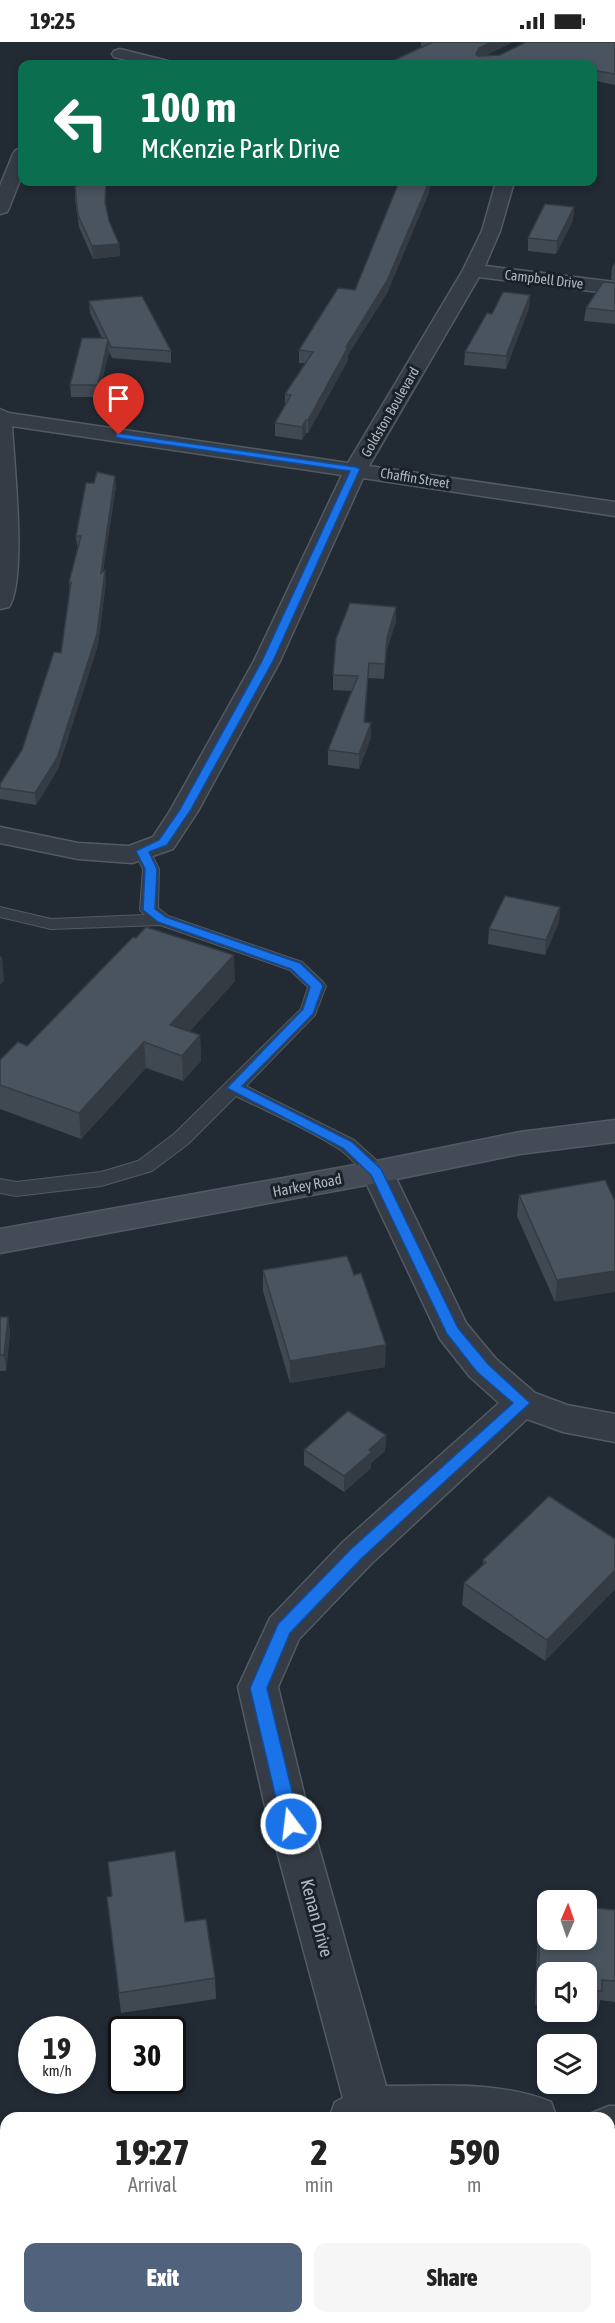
<!DOCTYPE html>
<html lang="en">
<head>
<meta charset="utf-8">
<style>
	:root { --surface:#fff; --page:#f6f6f6; --text:#222; --muted:#767676; --accent:#51637c }
	body { margin:0; font-family:"Asap Condensed",sans-serif; background:var(--page); color:var(--text); height:100vh; display:flex; flex-direction:column; font-size:22px; white-space:nowrap }
	* { box-sizing:border-box; margin:0 }
	p { font-size:20px; color:var(--muted) }
	.icon { flex:none; width:33px; height:33px; fill:none; stroke:currentColor; stroke-width:2; stroke-linecap:round; stroke-linejoin:round }
	.map { position:relative; flex:1; overflow:hidden }
	.sheet { position:absolute; left:0px; top:2070px; width:615px; height:212px; display:flex; flex-direction:column; background:var(--surface); border-radius:18px 18px 0 0; box-shadow:0 3px 9px #0003 }
	.sheet>* { flex:none }
	.top-card { position:absolute; left:18px; top:18px; width:579px; height:126px; border-radius:12px; box-shadow:0 3px 9px #0003; background:#0b6e4f; color:#fff; overflow:hidden }
	.needle { width:39px; rotate:2deg }
	.tools { position:absolute; left:537px; top:1848px; display:grid; gap:12px }
	.tools a { display:grid; place-items:center; width:60px; height:60px; border-radius:12px; background:var(--surface); box-shadow:0 3px 9px #0003; font-size:30px }
	.speed { position:absolute; left:18px; top:1974px; display:flex; gap:12px; font-size:30px; font-weight:700; text-align:center }
	.speed>* { display:grid; place-content:center; width:78px; height:78px; border-radius:50%; background:var(--surface); box-shadow:0 3px 9px #0003; line-height:1 }
	.speed small { font-size:15px; font-weight:400 }
	.speed .limit { border:3px solid #111; border-radius:9px; background:#fff; color:#111 }
	.pin { position:absolute; display:grid; place-items:center; width:51px; height:51px; color:#fff; margin:-62px -26px; border-radius:50% 50% 50% 0; rotate:-45deg; box-shadow:0 0 6px #0007 }
	.pin .icon { rotate:45deg }
	.me { position:absolute; width:66px; margin:-33px; rotate:345deg; stroke-linejoin:round; filter:drop-shadow(0 0 4px #0008) }
	.turn { display:flex; align-items:center; gap:21px; height:126px; padding:0 24px; font-size:27px }
	.turn .icon { width:78px; height:78px; stroke-width:2.5 }
	.turn b { display:block; font-size:42px; line-height:51px }
	.eta { display:flex; justify-content:space-evenly; align-items:center; height:102px; text-align:center }
	.eta b { font-size:36px; font-weight:800; line-height:42px }
	.cta { display:flex; gap:12px; margin-top:auto; padding:12px 24px }
	.cta a { flex:1; height:69px; border-radius:12px; background:var(--accent); color:#fff; font-size:24px; font-weight:800; line-height:69px; text-align:center }
	.cta a+a { background:var(--page); color:var(--text) }
	.status { display:flex; justify-content:space-between; align-items:center; height:42px; padding:0 30px; background:var(--surface); direction:ltr }
	.status svg { height:16px; fill:currentColor }
	.map>svg:first-child { display:block }
	.lines { fill:none; stroke-linecap:round; stroke-linejoin:round }
	.lane-casing { stroke:#525a62; stroke-width:2 }
	.street-casing { stroke:#525a62; stroke-width:3 }
	.secondary-casing { stroke:#525a62; stroke-width:3 }
	.lane { fill:#353c45; fill-rule:evenodd }
	.street { fill:#353c45; fill-rule:evenodd }
	.secondary { fill:#444b57; fill-rule:evenodd }
	.wall { fill:#404852 }
	.shaded-wall { fill:#343b42 }
	.building { fill:#4a545f; stroke:#343b42; stroke-width:1.5 }
	.route { fill:#1a73e8; stroke:#114b97; stroke-width:1.5 }
	.labels { text-anchor:middle; dominant-baseline:central; stroke-width:6; stroke-linejoin:round; paint-order:stroke }
	.far-street-label { font-size:14px; fill:#afb7c1; stroke:#1b2129 }
	.street-label { font-size:15px; fill:#afb7c1; stroke:#1b2129 }
	.near-street-label { font-size:18px; fill:#afb7c1; stroke:#1b2129 }
</style>
</head>
<body>
<div class="status"><b>19:25</b><svg viewBox="0 0 49 12"><path d="M0 12V9h3v3zM5 12V6h3v6zM10 12V3h3v9zM15 12V0h3v12zM26 1h20v11H26zM47 4h2v5h-2z"/></svg></div>
<div class="map">
<svg width="615" height="2281" viewBox="0 0 615 2281">
	<rect width="100%" height="100%" fill="#222a34"/>
	<g class="lines">
		<defs>
			<path id="lane" d="M142 804 148 805 159 827 158 866 168 874 302 920 323 940 326 944 315 973 246 1044 354 1098 384 1125 387 1130 384 1135C365 1140 354 1116 339 1107 307 1086 270 1071 236 1054L188 1102 152 1129 101 1144 16 1154 0 1151V1137L16 1140 101 1130 138 1119 174 1092 301 967 308 945 290 928 160 883 51 887 0 875V865L51 877 145 873 140 868 143 827 134 809Z"/>
			<g id="street">
				<polygon points="120,7 168,19 170,22 144,22 114,15 112,12 114,9"/>
				<polygon points="22,107 22,133 9,166 7,170 0,172 0,144 13,112 16,108"/>
				<path d="M496 140H514L500 189 485 224 615 240V252L479 235 369 424 615 460V474L363 436 280 619 198 769 173 807 132 821 78 817 0 801V785L78 801 129 804 153 795 170 769 254 619 342 433 12 384C14 421 27 538 9 565L0 567V367L9 371 348 421 463 228 482 189Z"/>
				<path d="M377 1119 389 1122 393 1130 466 1281 496 1317 535 1351 567 1363 615 1372V1400L563 1390 527 1377 371 1522 299 1597 278 1645 306 1760 386 2044C440 2044 500 2039 551 2060L557 2076H329L335 2060 343 2056 264 1760 238 1645 270 1576 343 1500 499 1361 470 1335 440 1297 361 1130 365 1122Z"/>
				<polygon points="609,2064 615,2064 615,2110 609,2110 609,2076 590,2076 592,2071"/>
				<polygon points="175,2276 225,2276 224,2281 174,2281"/>
			</g>
			<polygon id="secondary" points="615,1078 615,1100 520,1112 377,1141 0,1211 0,1187 377,1119 520,1090"/>
		</defs>
		<use href="#lane" class="lane-casing"/>
		<use href="#street" class="street-casing"/>
		<use href="#secondary" class="secondary-casing"/>
		<use href="#lane" class="lane"/>
		<use href="#street" class="street"/>
		<use href="#secondary" class="secondary"/>
	</g>
	<g class="wall">
		<polygon points="421,0 513,0 486,13 500,13 615,0 615,43 592,38 592,22 386,22 421,6"/>
		<polygon points="85,140 106,140 106,165 109,179 119,202 120,214 93,217 79,185 75,157 75,145"/>
		<polygon points="399,140 432,140 430,145 428,153 387,251 348,313 348,318 308,391 306,391 302,398 275,394 275,381 285,363 285,352 305,321 299,321 299,308 355,248"/>
		<polygon points="574,165 573,178 556,212 528,209 528,196"/>
		<polygon points="615,221 615,239 611,237 612,225"/>
		<polygon points="615,241 615,282 584,279 586,266"/>
		<polygon points="530,253 529,266 506,327 464,323 465,310 492,272"/>
		<polygon points="89,259 171,309 171,321 112,316 109,310 98,355 71,355 70,343 102,296 90,271"/>
		<polygon points="116,444 103,529 106,539 98,603 58,727 36,763 0,757 0,742 22,708 61,611 70,549 69,540 78,504 77,504 76,494"/>
		<polygon points="396,580 386,610 384,637 368,636 365,680 371,681 371,696 359,727 328,723 328,708 352,649 333,648 333,633"/>
		<polygon points="560,865 559,880 545,913 488,902 489,887"/>
		<polygon points="235,939 189,990 200,993 201,1019 183,1039 146,1026 81,1097 0,1067 0,1018 27,1004"/>
		<polygon points="519,1153 615,1159 555,1260 517,1174"/>
		<polygon points="263,1228 385,1325 290,1341 263,1249"/>
		<polygon points="0,1275 8,1275 10,1291 6,1329 0,1329"/>
		<polygon points="386,1393 385,1409 371,1421 371,1426 344,1450 304,1423 304,1408"/>
		<polygon points="615,1497 615,1547 545,1619 462,1563 464,1541 483,1523 483,1518"/>
		<polygon points="107,1855 185,1880 215,1936 216,1957 121,1971"/>
		<polygon points="541,1860 615,1868 615,1960 600,1958 598,1969 586,1968 586,1930 548,1930 548,1964 535,1963 538,1881"/>
	</g>
	<g class="shaded-wall">
		<polygon points="492,0 513,0 479,17 476,12 479,6"/>
		<polygon points="429,140 432,140 430,145 428,153 387,251 348,313 348,318 308,391 308,378"/>
		<polygon points="574,165 573,178 556,212 557,199"/>
		<polygon points="119,202 120,214 93,217 92,204"/>
		<polygon points="530,253 529,266 506,327 506,314"/>
		<polygon points="108,298 109,310 98,355 98,343"/>
		<polygon points="306,378 306,391 302,398 302,385"/>
		<polygon points="115,434 116,444 101,542 101,531"/>
		<polygon points="105,528 106,539 98,603 58,727 36,763 35,751"/>
		<polygon points="396,565 396,580 386,610 384,637 387,596"/>
		<polygon points="371,681 371,696 359,727 359,712"/>
		<polygon points="560,865 559,880 545,913 546,898"/>
		<polygon points="234,913 235,939 172,1009 170,983"/>
		<polygon points="2,914 4,939 0,943 0,915"/>
		<polygon points="200,993 201,1019 183,1039 182,1014"/>
		<polygon points="144,1000 146,1026 81,1097 79,1071"/>
		<polygon points="615,1229 615,1250 555,1260 557,1238"/>
		<polygon points="8,1275 10,1291 6,1329 4,1313"/>
		<polygon points="386,1303 385,1325 290,1341 290,1319"/>
		<polygon points="386,1393 385,1409 371,1421 371,1426 344,1450 344,1434 369,1408"/>
		<polygon points="615,1528 615,1547 545,1619 547,1598"/>
		<polygon points="56,2276 62,2276 61,2281 55,2281"/>
	</g>
	<g class="building">
		<polygon points="433,0 492,0 479,6 476,12 478,14 500,13 526,0 615,0 615,32 592,28 592,22 386,22"/>
		<polygon points="85,140 106,140 105,160 109,179 119,202 92,204 78,173 75,145"/>
		<polygon points="399,140 429,140 387,239 346,305 348,305 308,378 306,378 302,385 275,381 291,353 285,352 313,310 299,308 338,246 355,248"/>
		<polygon points="545,162 574,165 557,199 528,196"/>
		<polygon points="603,240 615,241 615,269 586,266"/>
		<polygon points="503,250 530,253 506,314 465,310 487,271 492,272"/>
		<polygon points="142,254 171,309 111,305 108,298 98,343 70,343 82,296 107,296 89,259"/>
		<polygon points="97,430 115,434 101,531 105,528 97,592 57,716 35,751 0,746 0,742 22,708 54,610 61,611 71,540 69,540 81,494 76,494 86,441 94,441"/>
		<polygon points="350,561 396,565 387,596 385,622 369,621 364,680 371,681 359,712 328,708 358,634 333,633 336,597"/>
		<polygon points="505,854 560,865 546,898 489,887"/>
		<polygon points="146,885 234,913 170,983 200,993 182,1014 144,1000 79,1071 0,1043 0,1018 18,1000 27,1004 133,895 136,896"/>
		<polygon points="605,1138 615,1159 615,1229 557,1238 519,1153"/>
		<polygon points="347,1214 354,1233 361,1231 386,1303 290,1319 263,1228"/>
		<polygon points="0,1275 8,1275 4,1313 0,1313"/>
		<polygon points="348,1369 386,1393 369,1408 372,1410 344,1434 304,1408"/>
		<polygon points="549,1454 615,1497 615,1528 547,1598 464,1541 486,1520 483,1518"/>
		<polygon points="175,1809 185,1880 206,1877 215,1936 119,1951 107,1855 112,1854 108,1820"/>
		<polygon points="541,1860 548,1861 548,1898 586,1898 586,1865 615,1868 615,1939 602,1938 602,1949 586,1948 586,1930 548,1930 548,1944 538,1943"/>
		<polygon points="0,2154 6,2155 6,2276 56,2276 55,2281 0,2281"/>
		<polygon points="609,2274 615,2275 615,2281 593,2281 593,2276 609,2276"/>
		<polygon points="351,2276 443,2276 442,2281 350,2281"/>
	</g>
	<polygon class="route" points="116,391 356,425 360,427 273,619 190,769 167,803 149,810 157,827 155,867 166,875 300,921 321,941 323,944 313,972 242,1044 352,1100 381,1127 458,1286 488,1322 530,1361 362,1516 290,1591 267,1646 300,1782 298,1788 291,1790 285,1788 282,1782 250,1646 278,1582 351,1507 513,1361 477,1330 447,1292 371,1133 343,1106 227,1046 303,967 310,945 291,927 158,880 143,868 145,827 136,809 159,798 179,769 262,619 350,429 119,396 116,395"/>
	<g class="labels">
		<g class="far-street-label">
			<text transform="translate(544 237) rotate(7)">Campbell Drive</text>
			<text transform="translate(390 370) rotate(-60)">Goldston Boulevard</text>
			<text transform="translate(415 436) rotate(9)">Chaffin Street</text>
		</g>
		<g class="street-label">
			<text transform="translate(307 1143) rotate(-11)">Harkey Road</text>
		</g>
		<g class="near-street-label">
			<text transform="translate(317 1876) rotate(75)">Kenan Drive</text>
		</g>
	</g>
</svg>
<div class="tools">
<a><svg class="needle" viewBox="-14 -14 28 28"><path d="M0-13l5 13h-10z" fill="#e53935"/><path d="M0 13l5-13h-10z" fill="#767676"/></svg></a>
<a><svg class="icon" aria-label="sound" viewBox="0 0 24 24"><path d="M4 9h4l5-4v14l-5-4H4zM17 9q2 3 0 6"/></svg></a>
<a><svg class="icon" aria-label="layers" viewBox="0 0 24 24"><path d="M12 4l9 5-9 5-9-5zM3 14l9 5 9-5"/></svg></a>
</div>
<div class="speed"><div>19<small>km/h</small></div><div class="limit">30</div></div>
<div class="pin" style="left:119px;top:393px;background:#d93025"><svg class="icon" aria-label="arrive" viewBox="0 0 24 24"><path d="M6 21V4h12l-3 4 3 4H6"/></svg></div>
<svg class="me" style="left:291px;top:1782px" viewBox="-20 -20 40 40"><circle r="17" fill="#1a73e8" stroke="#fff" stroke-width="3"/><path d="M0-11L8 9 0 5-8 9z" fill="#fff"/></svg>
<div class="top-card">
<div class="turn"><svg class="icon" aria-label="left" viewBox="0 0 24 24"><path d="M17 20v-9H6M10 6l-5 5 5 5"/></svg><div><b>100 m</b>McKenzie Park Drive</div></div>
</div>
<section class="sheet">
<div class="eta">
<div><b>19:27</b><p>Arrival</p></div>
<div><b>2</b><p>min</p></div>
<div><b>590</b><p>m</p></div>
</div>
<div class="cta"><a>Exit</a><a>Share</a></div>
</section>
</div>
</body>
</html>
